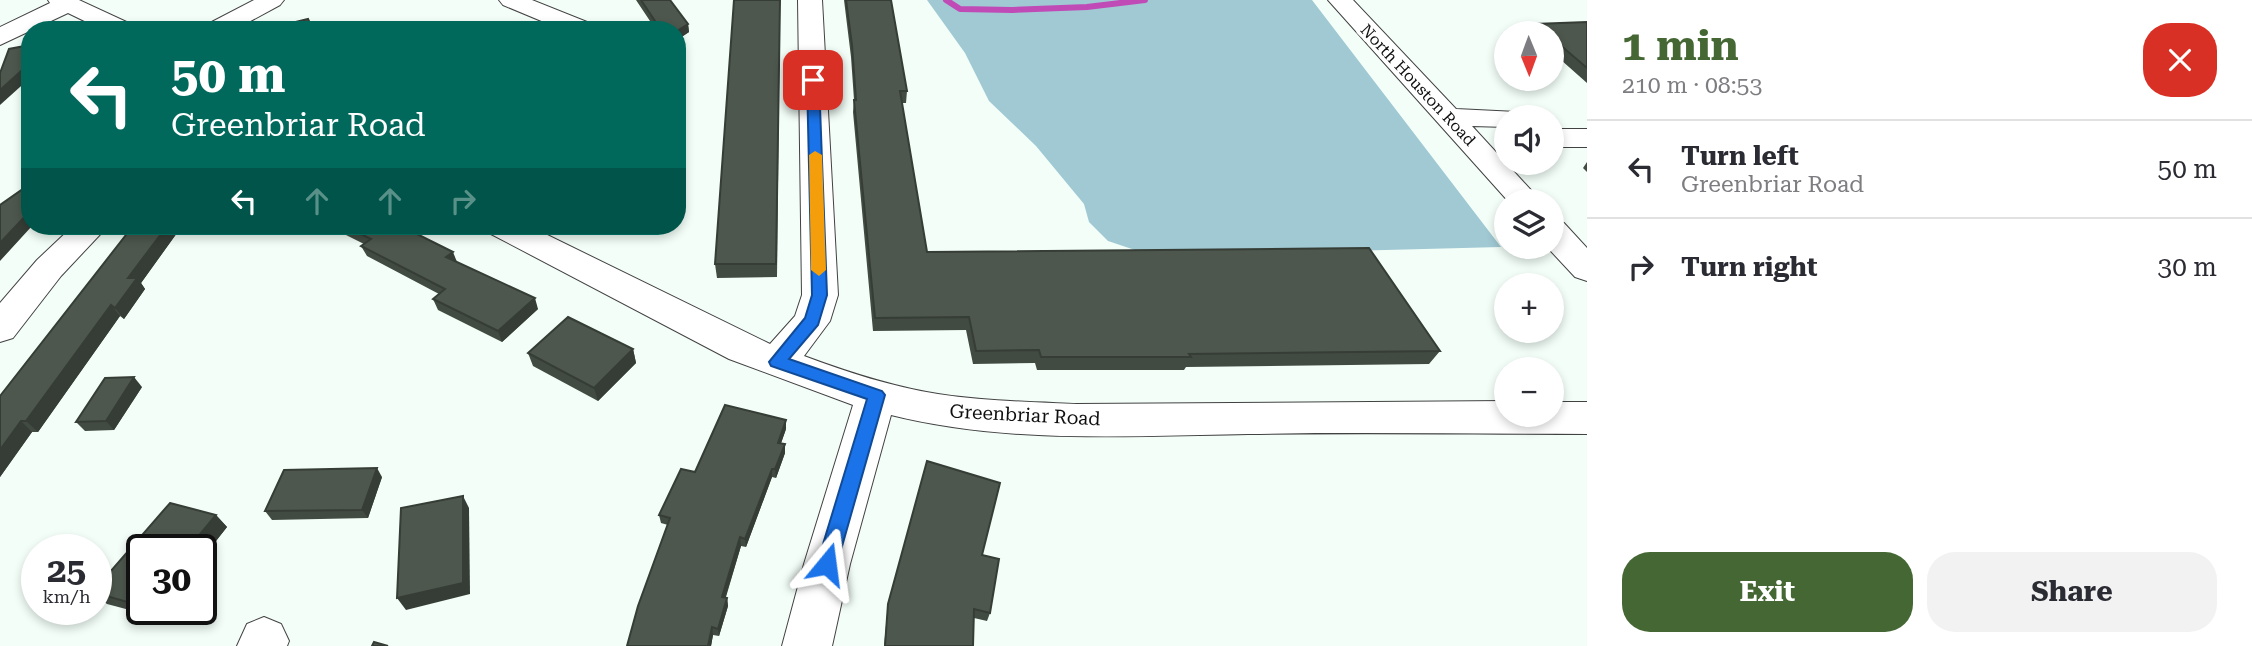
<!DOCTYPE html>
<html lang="en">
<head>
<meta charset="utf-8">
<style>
	:root { --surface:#fff; --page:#f2f2f3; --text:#2b2b33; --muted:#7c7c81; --line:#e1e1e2; --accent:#456734 }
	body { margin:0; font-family:"Roboto Serif",serif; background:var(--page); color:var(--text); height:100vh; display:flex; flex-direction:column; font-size:26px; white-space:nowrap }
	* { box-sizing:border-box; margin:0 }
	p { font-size:23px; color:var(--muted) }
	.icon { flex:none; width:38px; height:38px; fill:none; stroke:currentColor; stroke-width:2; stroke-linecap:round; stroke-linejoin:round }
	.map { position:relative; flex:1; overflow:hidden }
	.sheet { display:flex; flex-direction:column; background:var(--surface); width:665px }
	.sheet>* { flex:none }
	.hud { position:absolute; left:21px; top:21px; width:665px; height:214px; border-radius:28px; box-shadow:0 4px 10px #0003; background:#00695c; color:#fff; overflow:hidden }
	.needle { width:46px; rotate:179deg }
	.controls { position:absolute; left:1494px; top:21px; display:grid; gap:14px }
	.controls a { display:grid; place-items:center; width:70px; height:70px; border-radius:50%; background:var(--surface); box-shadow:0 4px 10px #0003; font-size:35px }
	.speed { position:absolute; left:21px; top:534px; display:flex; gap:14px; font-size:35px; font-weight:700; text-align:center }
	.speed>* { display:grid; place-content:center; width:91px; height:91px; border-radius:50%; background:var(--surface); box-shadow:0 4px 10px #0003; line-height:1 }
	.speed small { font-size:18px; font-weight:400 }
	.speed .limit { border:4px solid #111; border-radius:10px; background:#fff; color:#111 }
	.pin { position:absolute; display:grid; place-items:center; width:60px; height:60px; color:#fff; margin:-30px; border-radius:14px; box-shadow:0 4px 10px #0006 }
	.me { position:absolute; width:77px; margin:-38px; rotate:16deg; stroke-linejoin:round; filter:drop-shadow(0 0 5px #0008) }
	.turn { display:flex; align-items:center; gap:24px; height:147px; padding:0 35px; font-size:32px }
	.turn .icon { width:91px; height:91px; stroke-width:2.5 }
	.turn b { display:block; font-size:49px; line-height:60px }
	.lanes { display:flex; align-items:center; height:66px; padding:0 35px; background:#0003; justify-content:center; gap:35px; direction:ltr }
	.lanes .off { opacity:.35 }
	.round { display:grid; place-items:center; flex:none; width:74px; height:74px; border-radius:28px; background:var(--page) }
	.headline { display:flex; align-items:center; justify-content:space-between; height:119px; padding:0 35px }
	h1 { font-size:42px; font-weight:700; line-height:52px; color:var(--accent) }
	.action { display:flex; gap:14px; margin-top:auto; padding:14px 35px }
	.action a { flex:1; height:80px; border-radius:28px; background:var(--accent); color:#fff; font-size:28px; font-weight:700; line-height:80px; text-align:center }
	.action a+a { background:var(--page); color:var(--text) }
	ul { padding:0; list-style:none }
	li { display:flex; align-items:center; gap:21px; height:98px; padding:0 35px; border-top:2px solid var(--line) }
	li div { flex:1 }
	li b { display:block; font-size:26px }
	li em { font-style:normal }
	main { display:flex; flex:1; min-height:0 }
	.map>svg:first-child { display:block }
	.forest { fill:#a0c9d4 }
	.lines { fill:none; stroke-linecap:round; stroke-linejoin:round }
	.stream { stroke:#c04bb7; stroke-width:6 }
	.minor-casing { stroke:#424242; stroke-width:2 }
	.minor { fill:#fff; fill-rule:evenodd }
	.wall { fill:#424b42 }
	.shaded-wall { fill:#363d36 }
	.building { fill:#4d574d; stroke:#363d36; stroke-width:2 }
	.route { fill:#1a73e8; stroke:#114b97; stroke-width:2 }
	.slow { fill:#f59e0b }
	.labels { text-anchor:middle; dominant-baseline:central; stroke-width:7; stroke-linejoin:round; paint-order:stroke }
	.far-street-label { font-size:16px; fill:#0f0f0f; stroke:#fff }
	.street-label { font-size:19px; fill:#0f0f0f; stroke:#fff }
</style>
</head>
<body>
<main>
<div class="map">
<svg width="1587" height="646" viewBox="0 0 1587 646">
	<rect width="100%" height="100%" fill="#f3fef8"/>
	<polygon class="forest" points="927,0 1312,0 1501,247 1153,256 1108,241 1089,222 1084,204 1036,146 989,101 965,53"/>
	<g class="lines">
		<polyline class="stream" points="946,0 960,9 1012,10 1087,7 1145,0"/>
		<defs>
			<g id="minor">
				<polygon points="48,0 79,0 133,25 136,30 103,30 68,13 0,45 0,27 50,3"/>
				<polygon points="254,0 284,0 280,5 234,30 203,30 206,25"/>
				<polygon points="499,0 532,0 587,22 591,27 589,30 563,30 503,5"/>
				<path d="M798 0H822L838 295 830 321 804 356C847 372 892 387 938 394 984 401 1031 402 1077 404L1507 401V415H1552V402H1587V434C1474 434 1361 432 1248 434 1129 436 1007 444 891 415L850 564 832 646H782L804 564 853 405 729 359 491 234 487 226H529L770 344 795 316 802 295Z"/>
				<polygon points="1328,0 1353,0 1456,109 1517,112 1521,117 1507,117 1507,127 1472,126 1541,201 1508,201"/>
				<rect x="1552" y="129" width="35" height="18"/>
				<polygon points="1552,220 1564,223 1587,248 1587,281 1575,277 1547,247 1552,247"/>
				<polygon points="73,226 108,226 61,276 13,338 0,342 0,303 37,260"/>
				<polygon points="264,617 281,624 289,641 287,646 237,646 247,624"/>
			</g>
		</defs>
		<use href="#minor" class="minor-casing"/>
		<use href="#minor" class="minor"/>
	</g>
	<g class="wall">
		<polygon points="636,0 670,0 688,24 689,32 677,40 677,30 656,30"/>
		<polygon points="780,0 777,277 717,278 715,264"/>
		<polygon points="844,0 891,0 907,91 906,103 902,103 927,252 1440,351 1429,364 1186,367 1184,370 1037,370 1035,363 973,364 966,330 873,331 853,112 854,100 851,57"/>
		<polygon points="1587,22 1587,83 1552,52 1552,33 1530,33 1536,24"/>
		<polygon points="1587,162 1587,172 1583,168"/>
		<polygon points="133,226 182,226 141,283 145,289 124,319 120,316 38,432 32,432 0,477 0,396"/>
		<polygon points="328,226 401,226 457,262 538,309 502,342 438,310 433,299 439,294 367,256 361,246 364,244"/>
		<polygon points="633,349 636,363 598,401 533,366 528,353"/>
		<polygon points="142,387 114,430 85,431 76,422"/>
		<polygon points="786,429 781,443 785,444 785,453 776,478 772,477 746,547 741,546 726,597 727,598 728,606 719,636 713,635 711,646 627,646 668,525 661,523 659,515"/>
		<polygon points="382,477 368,518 272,520 265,511"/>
		<polygon points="170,503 216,515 227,527 201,560 201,550 142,550 142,609 162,609 156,617 107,604 96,595 96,588"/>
		<polygon points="982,555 990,613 987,621 974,618 973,646 884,646 888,604"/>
	</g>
	<g class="shaded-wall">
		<polygon points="688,24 689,32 677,40 677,31"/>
		<polygon points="30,63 30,78 0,105 0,90"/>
		<polygon points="30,211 30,226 32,226 0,261 0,243"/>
		<polygon points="167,226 182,226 141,283 145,289 124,319 115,308 128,278"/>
		<polygon points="453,252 457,262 446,257"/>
		<polygon points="535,298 538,309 502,342 498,331"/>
		<polygon points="111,305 120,316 38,432 26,421"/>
		<polygon points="633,349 636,363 598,401 594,388"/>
		<polygon points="134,377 142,387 114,430 106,421"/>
		<polygon points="786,420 786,429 778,452 778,443"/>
		<polygon points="21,421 32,432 0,477 0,450"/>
		<polygon points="785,444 785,453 776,478 775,469"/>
		<polygon points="377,468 382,477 368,518 362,510"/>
		<polygon points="772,469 772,477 746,547 745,539"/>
		<polygon points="463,496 469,508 470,594 406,610 397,598"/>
		<polygon points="216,515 227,527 201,560 201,550 187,550"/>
		<polygon points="740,537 741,546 723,605 722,597"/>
		<polygon points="727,598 728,606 719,636 718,629"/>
		<polygon points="145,609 162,609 156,617"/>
		<polygon points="712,627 713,635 711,646 708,646"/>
	</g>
	<g class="building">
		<polygon points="641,0 670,0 688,24 677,31 677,30 661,30"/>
		<polygon points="734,0 780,0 776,264 715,264"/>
		<polygon points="846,0 891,0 907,91 900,91 927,252 1369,248 1440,351 1189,354 1191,357 1041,357 1039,350 976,351 969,317 875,318 854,100 856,100 852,45"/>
		<polygon points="308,19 313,30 267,30 267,29"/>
		<polygon points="1587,22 1587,68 1552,38 1552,33 1546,33 1536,24"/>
		<polygon points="30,45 30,63 0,90 0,73 9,49"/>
		<polygon points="30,184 30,211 0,243 0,205"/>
		<polygon points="133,226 167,226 128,278 137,278 115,308 111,305 26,421 21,421 0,450 0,396"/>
		<polygon points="344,226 401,226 453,252 446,257 535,298 498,331 433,299 445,289 361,246 371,239"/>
		<polygon points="568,317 633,349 594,388 528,353"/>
		<polygon points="134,377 106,421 76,422 105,378"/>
		<polygon points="725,405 786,420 778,443 785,444 775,469 772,469 745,539 740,537 722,597 727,598 718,629 712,627 708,646 627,646 638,606 670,518 659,515 681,469 695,472"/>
		<polygon points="927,461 1000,483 982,555 999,559 990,613 974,609 973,646 885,646 888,604"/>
		<polygon points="377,468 362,510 265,511 284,470"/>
		<polygon points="463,496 463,583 397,598 401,508"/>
		<polygon points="170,503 216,515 187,550 142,550 141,606 96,593 96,588"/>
		<polygon points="374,642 388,646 372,646"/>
	</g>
	<polygon class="route" points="813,77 819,80 827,295 818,325 789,359 882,391 885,395 837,564 834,571 827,573 820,571 817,564 867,399 771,366 769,362 805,318 812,295 807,80"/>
	<polygon class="slow" points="815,151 822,155 826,270 819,276 811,270 809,155"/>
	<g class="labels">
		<g class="far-street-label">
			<text transform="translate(1418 85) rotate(47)">North Houston Road</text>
		</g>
		<g class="street-label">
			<text transform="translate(1025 415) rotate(3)">Greenbriar Road</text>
		</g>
	</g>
</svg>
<div class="controls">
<a><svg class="needle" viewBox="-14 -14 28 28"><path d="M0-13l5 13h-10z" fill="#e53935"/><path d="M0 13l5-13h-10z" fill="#7c7c81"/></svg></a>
<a><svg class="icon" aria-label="sound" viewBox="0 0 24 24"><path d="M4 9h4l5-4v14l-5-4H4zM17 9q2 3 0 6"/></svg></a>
<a><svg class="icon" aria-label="layers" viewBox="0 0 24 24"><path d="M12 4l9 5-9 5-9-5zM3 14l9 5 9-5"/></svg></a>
<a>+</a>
<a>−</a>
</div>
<div class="speed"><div>25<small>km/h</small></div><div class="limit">30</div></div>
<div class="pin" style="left:813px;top:80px;background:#d93025"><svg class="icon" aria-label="arrive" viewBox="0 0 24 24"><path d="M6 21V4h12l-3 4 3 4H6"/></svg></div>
<svg class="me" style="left:827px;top:564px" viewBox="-20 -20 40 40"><path d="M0-17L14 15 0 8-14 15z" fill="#1a73e8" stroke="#fff" stroke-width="4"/></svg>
<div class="hud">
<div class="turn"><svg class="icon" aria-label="left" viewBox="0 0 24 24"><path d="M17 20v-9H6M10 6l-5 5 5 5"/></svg><div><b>50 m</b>Greenbriar Road</div></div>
<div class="lanes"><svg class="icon" aria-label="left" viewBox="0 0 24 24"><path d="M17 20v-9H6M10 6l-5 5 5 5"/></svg><svg class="icon off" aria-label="ahead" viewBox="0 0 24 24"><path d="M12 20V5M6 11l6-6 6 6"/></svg><svg class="icon off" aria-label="ahead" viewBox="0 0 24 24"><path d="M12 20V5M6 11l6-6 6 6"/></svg><svg class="icon off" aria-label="right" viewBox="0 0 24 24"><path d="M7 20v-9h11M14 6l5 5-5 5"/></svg></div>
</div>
</div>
<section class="sheet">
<div class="headline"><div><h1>1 min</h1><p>210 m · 08:53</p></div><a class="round" style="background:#d93025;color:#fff"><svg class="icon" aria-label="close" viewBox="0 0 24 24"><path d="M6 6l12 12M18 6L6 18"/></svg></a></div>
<ul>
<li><svg class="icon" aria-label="left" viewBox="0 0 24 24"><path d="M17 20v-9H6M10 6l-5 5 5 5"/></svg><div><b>Turn left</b><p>Greenbriar Road</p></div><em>50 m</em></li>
<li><svg class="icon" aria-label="right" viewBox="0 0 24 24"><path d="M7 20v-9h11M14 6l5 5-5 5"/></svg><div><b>Turn right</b></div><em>30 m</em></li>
</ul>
<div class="action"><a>Exit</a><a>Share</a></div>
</section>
</main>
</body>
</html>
